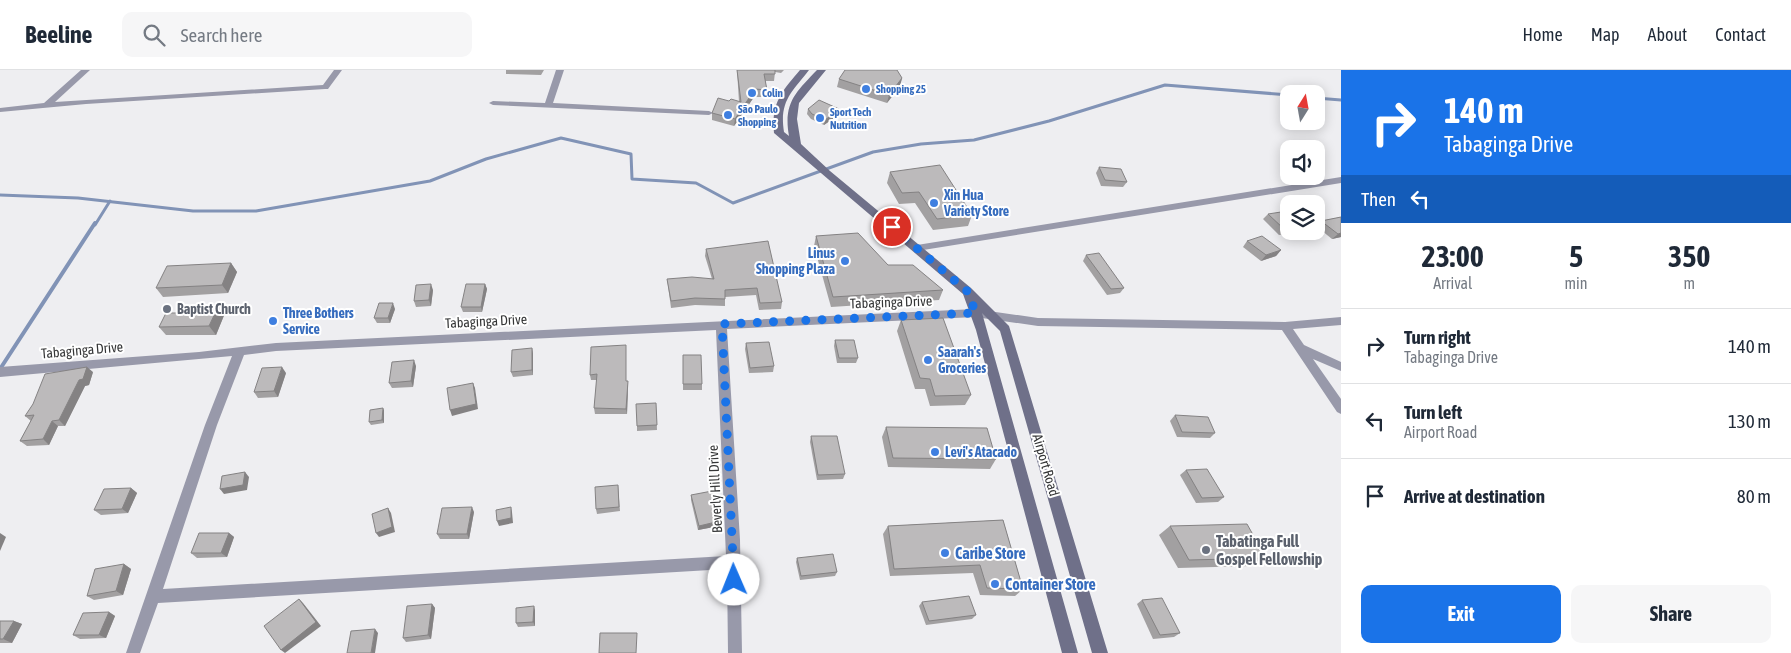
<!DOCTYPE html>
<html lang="en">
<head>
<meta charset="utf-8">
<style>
	:root { --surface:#fff; --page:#f6f6f7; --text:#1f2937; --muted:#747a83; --line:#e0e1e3; --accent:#1a73e8 }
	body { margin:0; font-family:"Asap Condensed",sans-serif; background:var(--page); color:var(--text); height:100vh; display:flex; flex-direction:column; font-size:19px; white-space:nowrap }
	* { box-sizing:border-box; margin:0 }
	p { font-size:16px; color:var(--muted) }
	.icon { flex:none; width:28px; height:28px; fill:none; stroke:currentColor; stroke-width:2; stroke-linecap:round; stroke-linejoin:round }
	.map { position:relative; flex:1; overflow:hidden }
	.panel { display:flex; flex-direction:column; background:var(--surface); width:450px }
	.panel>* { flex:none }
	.top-card { background:#1a73e8; color:#fff; overflow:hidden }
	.needle { width:32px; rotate:11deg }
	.tools { position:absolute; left:1280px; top:15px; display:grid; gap:10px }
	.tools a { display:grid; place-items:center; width:45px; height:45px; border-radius:10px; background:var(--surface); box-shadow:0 2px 12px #0003; font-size:25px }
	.pin { position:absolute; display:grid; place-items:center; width:42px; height:42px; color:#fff; margin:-21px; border:2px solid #fff; border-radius:50%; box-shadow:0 1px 5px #0007 }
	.me { position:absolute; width:55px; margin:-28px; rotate:359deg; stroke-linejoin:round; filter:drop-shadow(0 0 4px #0008) }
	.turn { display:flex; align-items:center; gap:18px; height:105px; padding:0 20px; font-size:22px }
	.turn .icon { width:65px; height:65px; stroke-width:2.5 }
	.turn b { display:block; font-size:35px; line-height:42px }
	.then { display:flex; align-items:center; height:48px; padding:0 20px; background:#0003; gap:10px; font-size:19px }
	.eta { display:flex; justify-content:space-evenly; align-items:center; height:85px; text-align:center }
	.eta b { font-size:30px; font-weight:700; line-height:35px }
	.button { display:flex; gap:10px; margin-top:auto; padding:10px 20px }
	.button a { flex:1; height:58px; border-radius:10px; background:var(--accent); color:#fff; font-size:20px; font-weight:700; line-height:58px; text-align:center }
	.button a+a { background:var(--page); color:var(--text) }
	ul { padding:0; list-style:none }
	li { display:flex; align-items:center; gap:15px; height:75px; padding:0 20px; border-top:1px solid var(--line) }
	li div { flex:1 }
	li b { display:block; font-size:19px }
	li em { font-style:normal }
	header { display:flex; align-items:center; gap:30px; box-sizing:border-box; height:70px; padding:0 25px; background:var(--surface); border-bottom:1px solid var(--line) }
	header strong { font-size:24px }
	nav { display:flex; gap:28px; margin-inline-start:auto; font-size:18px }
	.search { width:350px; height:45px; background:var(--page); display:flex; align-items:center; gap:12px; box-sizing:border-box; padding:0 18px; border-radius:10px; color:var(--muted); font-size:19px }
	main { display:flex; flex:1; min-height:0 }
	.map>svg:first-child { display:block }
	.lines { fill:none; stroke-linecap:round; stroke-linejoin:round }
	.stream-far1 { stroke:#8193b6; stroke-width:3 }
	.stream { stroke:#8193b6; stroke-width:4 }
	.street { fill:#9899aa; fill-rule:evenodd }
	.secondary { fill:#6f7089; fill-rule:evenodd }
	.wall { fill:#a2a0a1 }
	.shaded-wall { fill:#848283 }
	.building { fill:#bcbabb; stroke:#848283 }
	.route { stroke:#1a73e8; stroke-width:9; stroke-dasharray:0 16.2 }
	.shop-dot { fill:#3f7fe0; stroke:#fff; stroke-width:2 }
	.worship-dot { fill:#6b7280; stroke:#fff; stroke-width:2 }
	.labels { text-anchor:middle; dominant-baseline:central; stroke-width:4; stroke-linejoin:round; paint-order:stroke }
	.far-shop-label { font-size:11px; font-weight:bold; fill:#366cbe; stroke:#fff; text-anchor:start }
	.shop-label { font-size:14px; font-weight:bold; fill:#366cbe; stroke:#fff; text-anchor:start }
	.street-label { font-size:14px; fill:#353637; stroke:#fff }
	.worship-label { font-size:14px; font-weight:bold; fill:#5b616d; stroke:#fff; text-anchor:start }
	.near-worship-label { font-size:16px; font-weight:bold; fill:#5b616d; stroke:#fff; text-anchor:start }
	.near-shop-label { font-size:16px; font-weight:bold; fill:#366cbe; stroke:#fff; text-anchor:start }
</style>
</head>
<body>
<header>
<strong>Beeline</strong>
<div class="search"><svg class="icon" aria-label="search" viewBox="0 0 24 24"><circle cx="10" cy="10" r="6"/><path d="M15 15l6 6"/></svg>Search here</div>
<nav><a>Home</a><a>Map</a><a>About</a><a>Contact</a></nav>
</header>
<main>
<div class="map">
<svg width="1341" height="583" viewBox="0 0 1341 583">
	<rect width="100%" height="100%" fill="#eeeef1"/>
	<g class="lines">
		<g class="stream-far1">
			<polyline points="1316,28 1341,30"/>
			<polyline points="0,125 78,128 193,141 256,141 430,111 486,89 561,68 631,84 632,109 696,113 733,133 873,82 921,74 974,70 1049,51 1165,15 1289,25"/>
			<polyline points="95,155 110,131"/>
		</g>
		<polyline class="stream" points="2,296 95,153"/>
		<g class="street">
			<polygon points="81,0 90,0 55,32 323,15 334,0 342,0 328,19 325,19 86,34 0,42 0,38 44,33"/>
			<polygon points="556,0 564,0 553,33 709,41 713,43 709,45 493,35 489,33 493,31 545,33"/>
			<polygon points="1341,107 1341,113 917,181 912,178 917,175"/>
			<path d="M975 239 1038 248 1285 252 1341 247V255L1293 259 1304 275 1341 292V301L1313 289 1341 329V344L1337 342 1282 260 1038 256 975 247 727 259 740 470 742 583H728L727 499 158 533 140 583H126L205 355 232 286 0 307V297L199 282 276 273ZM716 260 726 486 163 519 217 355 244 285 276 281Z"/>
		</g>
		<path class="secondary" d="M800 0H809C792 22 779 31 784 62L789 66C783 33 796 22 817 0H826L799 33 797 49 801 74 830 101 971 218 1009 256 1108 583H1092L1000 261 982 243 1078 583H1062L976 260 963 224 774 63C771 33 782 21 800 0Z"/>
	</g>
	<g class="wall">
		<polygon points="506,0 544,0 541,5 506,4"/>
		<polygon points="737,0 784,0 781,3 775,2 774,11 765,11 767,20 766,27 754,27 734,56 712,50 712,43 729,31 739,32"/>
		<polygon points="902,8 900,16 887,33 837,17 839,9"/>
		<polygon points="808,39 839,39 838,45 824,55 811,49 807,44"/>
		<polygon points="1099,97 1127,112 1123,117 1101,116 1096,103"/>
		<polygon points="890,102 972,145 968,156 933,160 915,133 899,134 887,113"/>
		<polygon points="1268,144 1289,149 1289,161 1295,161 1293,163 1279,165 1263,149"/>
		<polygon points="1341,147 1341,167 1332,169 1316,156 1321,151"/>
		<polygon points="816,166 888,195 943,220 939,230 831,237 814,176"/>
		<polygon points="1247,171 1281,180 1276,186 1261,191 1243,177"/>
		<polygon points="706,179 782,232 781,239 759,240 756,225 725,227 725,236 695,235 671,238 668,216 667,209 712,209 705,186"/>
		<polygon points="1086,185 1124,218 1120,223 1107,225 1083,191"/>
		<polygon points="231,193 237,202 228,223 163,227 156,218"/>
		<polygon points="485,214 487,219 482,242 463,242 461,237"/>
		<polygon points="433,220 431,236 416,237 414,231"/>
		<polygon points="219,235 225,243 216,265 166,265 159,257 194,243"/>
		<polygon points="395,239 390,253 377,253 374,248"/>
		<polygon points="901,250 971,325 965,335 930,336 925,319 915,319 897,261"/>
		<polygon points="835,270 858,288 856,293 837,293 834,276"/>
		<polygon points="746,273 774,296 773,302 749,303 745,279"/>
		<polygon points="626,275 626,311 628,316 627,344 595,344 594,338 597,310 591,310 590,305"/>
		<polygon points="532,278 533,284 533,305 513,307 511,302"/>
		<polygon points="683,285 702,314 702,320 683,320"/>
		<polygon points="416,296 413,317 392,318 389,313"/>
		<polygon points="93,302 89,315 85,316 65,356 58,356 49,375 27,376 20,371 31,351 25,346"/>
		<polygon points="286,303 278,327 258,328 254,322"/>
		<polygon points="656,333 657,360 637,361 637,356"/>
		<polygon points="384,340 384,353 371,355 369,352"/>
		<polygon points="1175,345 1215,363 1210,368 1177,367 1170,351"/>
		<polygon points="886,357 996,389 990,399 888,397 882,367"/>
		<polygon points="811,366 845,404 843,409 817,410 810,372"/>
		<polygon points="1186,400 1224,427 1218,432 1196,433 1180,405"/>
		<polygon points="618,415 620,441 597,444 596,439"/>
		<polygon points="131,418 137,423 128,443 101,445 94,440"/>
		<polygon points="691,425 720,451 719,456 698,460 691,430"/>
		<polygon points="474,442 469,469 440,469 437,464"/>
		<polygon points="1003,450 1023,519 1015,526 980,525 973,503 890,506 883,464 888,456"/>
		<polygon points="1170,456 1266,488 1252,496 1178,498 1159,465"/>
		<polygon points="229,463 234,467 227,487 197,488 191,483"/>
		<polygon points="797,488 837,502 835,506 800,510 796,492"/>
		<polygon points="124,494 131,499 123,525 94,530 87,526"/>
		<polygon points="1142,530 1180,563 1174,567 1153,569 1137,534"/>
		<polygon points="922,532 976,545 972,549 926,555 919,536"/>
		<polygon points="432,534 435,538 431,569 406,572 403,568"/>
		<polygon points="535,540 535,556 518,557 516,553"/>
		<polygon points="109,542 115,546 106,568 80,569 73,565"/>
		<polygon points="0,551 14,551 22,554 12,573 0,573"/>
	</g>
	<g class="shaded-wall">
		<polygon points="902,8 900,16 887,33 889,25"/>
		<polygon points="755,19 754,27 734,56 735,49"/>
		<polygon points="839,39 838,45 824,55 825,50"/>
		<polygon points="1341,163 1341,167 1332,169 1338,164"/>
		<polygon points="1281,180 1276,186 1261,191 1266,185"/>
		<polygon points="231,193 237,202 228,223 222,215"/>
		<polygon points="431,214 433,220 431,236 429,230"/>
		<polygon points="485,214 487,219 482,242 481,237"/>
		<polygon points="393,233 395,239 390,253 388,248"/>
		<polygon points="219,235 225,243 216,265 209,256"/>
		<polygon points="532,278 533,284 533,305 532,300"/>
		<polygon points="414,290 416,296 413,317 411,311"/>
		<polygon points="87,297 93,302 89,315 85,316 65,356 59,350 79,310"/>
		<polygon points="282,297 286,303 278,327 274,321"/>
		<polygon points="628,311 628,316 627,344 626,339"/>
		<polygon points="473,313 475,318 478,339 452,346 450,340"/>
		<polygon points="383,338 384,340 384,353 382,350"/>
		<polygon points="52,351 58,356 49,375 43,369"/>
		<polygon points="245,402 249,407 247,420 224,424 220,419"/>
		<polygon points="131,418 137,423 128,443 122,439"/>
		<polygon points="472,437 474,442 469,469 467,464"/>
		<polygon points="511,437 512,442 513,453 499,456 497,451"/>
		<polygon points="388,438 391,443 395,462 379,467 376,463"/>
		<polygon points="720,451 719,456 698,460 699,456"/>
		<polygon points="0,463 6,467 0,481"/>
		<polygon points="229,463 234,467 227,487 221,483"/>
		<polygon points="124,494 131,499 123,525 116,521"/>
		<polygon points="299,529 303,533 321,556 285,583 281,580"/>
		<polygon points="432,534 435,538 431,569 428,565"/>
		<polygon points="534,536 535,540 535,556 533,552"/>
		<polygon points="109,542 115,546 106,568 99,565"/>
		<polygon points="14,551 22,554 12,573 3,569"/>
		<polygon points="375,559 378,563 375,583 371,583"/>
	</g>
	<g class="building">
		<polygon points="737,0 775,0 775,4 764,4 767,20 755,19 735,49 712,43 718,28 729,31 731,29 741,32"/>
		<polygon points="845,0 897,0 902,8 889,25 839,9"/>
		<polygon points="819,30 839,39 825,50 812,44 808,39"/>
		<polygon points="940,95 972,145 937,149 919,122 902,123 890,102"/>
		<polygon points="1099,97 1121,99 1127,112 1105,110"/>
		<polygon points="1281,142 1289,149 1289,159 1284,159 1268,144"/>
		<polygon points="1341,147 1341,163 1338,164 1321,151"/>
		<polygon points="858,163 888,195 913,195 943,220 833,227 816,166"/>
		<polygon points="1262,166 1281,180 1266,185 1247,171"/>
		<polygon points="768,171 782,232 760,233 757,218 725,220 725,229 695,228 671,231 667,209 692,207 714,209 706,179"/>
		<polygon points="1099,183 1124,218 1111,219 1086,185"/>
		<polygon points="231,193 222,215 156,218 167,196"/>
		<polygon points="431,214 429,230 414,231 416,215"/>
		<polygon points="466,214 485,214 481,237 461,237"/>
		<polygon points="379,233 393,233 388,248 374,248"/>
		<polygon points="219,235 209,256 159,257 166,243 194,243 198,236"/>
		<polygon points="943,248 971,325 935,326 930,309 920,308 901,250"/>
		<polygon points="835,270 854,270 858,288 839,288"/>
		<polygon points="769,272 774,296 750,298 746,273"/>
		<polygon points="626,275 626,311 628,311 626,339 594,338 597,304 590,305 591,277"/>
		<polygon points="532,278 532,300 511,302 512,280"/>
		<polygon points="683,285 701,285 702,314 683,314"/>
		<polygon points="414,290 411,311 389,313 392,292"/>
		<polygon points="87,297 83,309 79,310 59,350 52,351 43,369 20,371 34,345 25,346 33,334 45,304"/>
		<polygon points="282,297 274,321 254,322 262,298"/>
		<polygon points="473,313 476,334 450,340 447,318"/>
		<polygon points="656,333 657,355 637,356 636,334"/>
		<polygon points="383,338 382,350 369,352 370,340"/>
		<polygon points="1175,345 1208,347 1215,363 1182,362"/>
		<polygon points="886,357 987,358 996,389 893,388"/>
		<polygon points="811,366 837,366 845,404 818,405"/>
		<polygon points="1207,399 1224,427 1202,428 1186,400"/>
		<polygon points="245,402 243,415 220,419 222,406"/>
		<polygon points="618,415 619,437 596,439 595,417"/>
		<polygon points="131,418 122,439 94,440 104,419"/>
		<polygon points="712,421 720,451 699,456 691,425"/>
		<polygon points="472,437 467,464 437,464 442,438"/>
		<polygon points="511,437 511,448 497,451 496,440"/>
		<polygon points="388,438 392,457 376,463 372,444"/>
		<polygon points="1003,450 1023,519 987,518 980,495 894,499 888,456"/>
		<polygon points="1247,454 1266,488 1189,490 1170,456"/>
		<polygon points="199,463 229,463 221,483 191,483"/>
		<polygon points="833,484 837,502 801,506 797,488"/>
		<polygon points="124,494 116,521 87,526 95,499"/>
		<polygon points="969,526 976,545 929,551 922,532"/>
		<polygon points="1162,528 1180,563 1160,565 1142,530"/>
		<polygon points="299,529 316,552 281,580 264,556"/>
		<polygon points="432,534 428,565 403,568 407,536"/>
		<polygon points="534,536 533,552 516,553 516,538"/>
		<polygon points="109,542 99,565 73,565 83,543"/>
		<polygon points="0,551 14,551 3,569 0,569"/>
		<polygon points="375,559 371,583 347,583 351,561"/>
		<polygon points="600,563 637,563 636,583 599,583"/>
	</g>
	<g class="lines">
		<polyline class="route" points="734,510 722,254 976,243 967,221 892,157"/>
	</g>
	<g class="shop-dot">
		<circle cx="866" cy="19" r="5"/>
		<circle cx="752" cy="23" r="5"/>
		<circle cx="728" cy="45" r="5"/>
		<circle cx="820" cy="48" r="5"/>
		<circle cx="934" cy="133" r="5"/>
		<circle cx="845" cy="191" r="5"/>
		<circle cx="273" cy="251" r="5"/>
		<circle cx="928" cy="290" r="5"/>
		<circle cx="935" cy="382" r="5"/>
		<circle cx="945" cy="483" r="5"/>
		<circle cx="995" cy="514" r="5"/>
	</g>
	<g class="worship-dot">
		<circle cx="167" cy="239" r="5"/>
		<circle cx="1206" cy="480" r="5"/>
	</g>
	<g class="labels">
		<g class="far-shop-label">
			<text x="876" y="19">Shopping 25</text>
			<text x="762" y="23">Colin</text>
			<text x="738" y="39">São Paulo<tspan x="738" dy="13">Shopping</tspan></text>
			<text x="830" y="42">Sport Tech<tspan x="830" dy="13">Nutrition</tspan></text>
		</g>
		<g class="shop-label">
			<text x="944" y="125">Xin Hua<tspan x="944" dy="16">Variety Store</tspan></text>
			<text x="835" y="183" text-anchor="end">Linus<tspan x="835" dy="16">Shopping Plaza</tspan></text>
			<text x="283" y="243">Three Bothers<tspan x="283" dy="16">Service</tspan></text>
			<text x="938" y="282">Saarah's<tspan x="938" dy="16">Groceries</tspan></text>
			<text x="945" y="382">Levi's Atacado</text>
		</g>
		<g class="street-label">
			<text transform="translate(891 232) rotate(-2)">Tabaginga Drive</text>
			<text transform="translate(486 251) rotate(-3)">Tabaginga Drive</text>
			<text transform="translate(82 280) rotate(-5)">Tabaginga Drive</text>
			<text transform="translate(1046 395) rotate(74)">Airport Road</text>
			<text transform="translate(715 419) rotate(-93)">Beverly Hill Drive</text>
		</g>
		<g class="worship-label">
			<text x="177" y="239">Baptist Church</text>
		</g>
		<g class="near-worship-label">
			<text x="1216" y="471">Tabatinga Full<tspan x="1216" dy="18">Gospel Fellowship</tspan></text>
		</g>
		<g class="near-shop-label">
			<text x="955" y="483">Caribe Store</text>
			<text x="1005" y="514">Container Store</text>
		</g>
	</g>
</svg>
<div class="tools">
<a><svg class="needle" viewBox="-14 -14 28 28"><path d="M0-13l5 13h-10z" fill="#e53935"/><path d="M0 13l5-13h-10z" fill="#747a83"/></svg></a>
<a><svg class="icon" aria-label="sound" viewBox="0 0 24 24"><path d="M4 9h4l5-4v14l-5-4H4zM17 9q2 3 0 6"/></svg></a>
<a><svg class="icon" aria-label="layers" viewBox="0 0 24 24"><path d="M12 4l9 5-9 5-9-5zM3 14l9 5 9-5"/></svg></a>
</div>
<div class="pin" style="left:892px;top:157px;background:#d93025"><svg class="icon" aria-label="arrive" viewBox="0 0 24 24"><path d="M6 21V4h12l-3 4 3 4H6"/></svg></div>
<svg class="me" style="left:734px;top:510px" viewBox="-20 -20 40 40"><circle r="19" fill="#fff"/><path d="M0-13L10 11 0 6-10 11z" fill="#1a73e8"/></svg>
</div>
<section class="panel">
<div class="top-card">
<div class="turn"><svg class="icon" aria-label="right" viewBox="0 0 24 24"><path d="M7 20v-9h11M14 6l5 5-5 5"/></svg><div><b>140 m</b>Tabaginga Drive</div></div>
<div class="then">Then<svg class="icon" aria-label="left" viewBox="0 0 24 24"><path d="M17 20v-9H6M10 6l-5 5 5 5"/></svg></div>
</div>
<div class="eta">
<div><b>23:00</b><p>Arrival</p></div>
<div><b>5</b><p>min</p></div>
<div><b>350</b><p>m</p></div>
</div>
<ul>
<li><svg class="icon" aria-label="right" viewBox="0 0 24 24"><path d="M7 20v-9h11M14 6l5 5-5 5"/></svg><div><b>Turn right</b><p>Tabaginga Drive</p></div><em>140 m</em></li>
<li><svg class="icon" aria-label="left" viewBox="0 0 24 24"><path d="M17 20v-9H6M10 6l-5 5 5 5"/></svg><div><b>Turn left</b><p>Airport Road</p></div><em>130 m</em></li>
<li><svg class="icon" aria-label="arrive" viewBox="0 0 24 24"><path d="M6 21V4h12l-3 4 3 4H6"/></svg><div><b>Arrive at destination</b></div><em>80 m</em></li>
</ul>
<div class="button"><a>Exit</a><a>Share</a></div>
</section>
</main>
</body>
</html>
